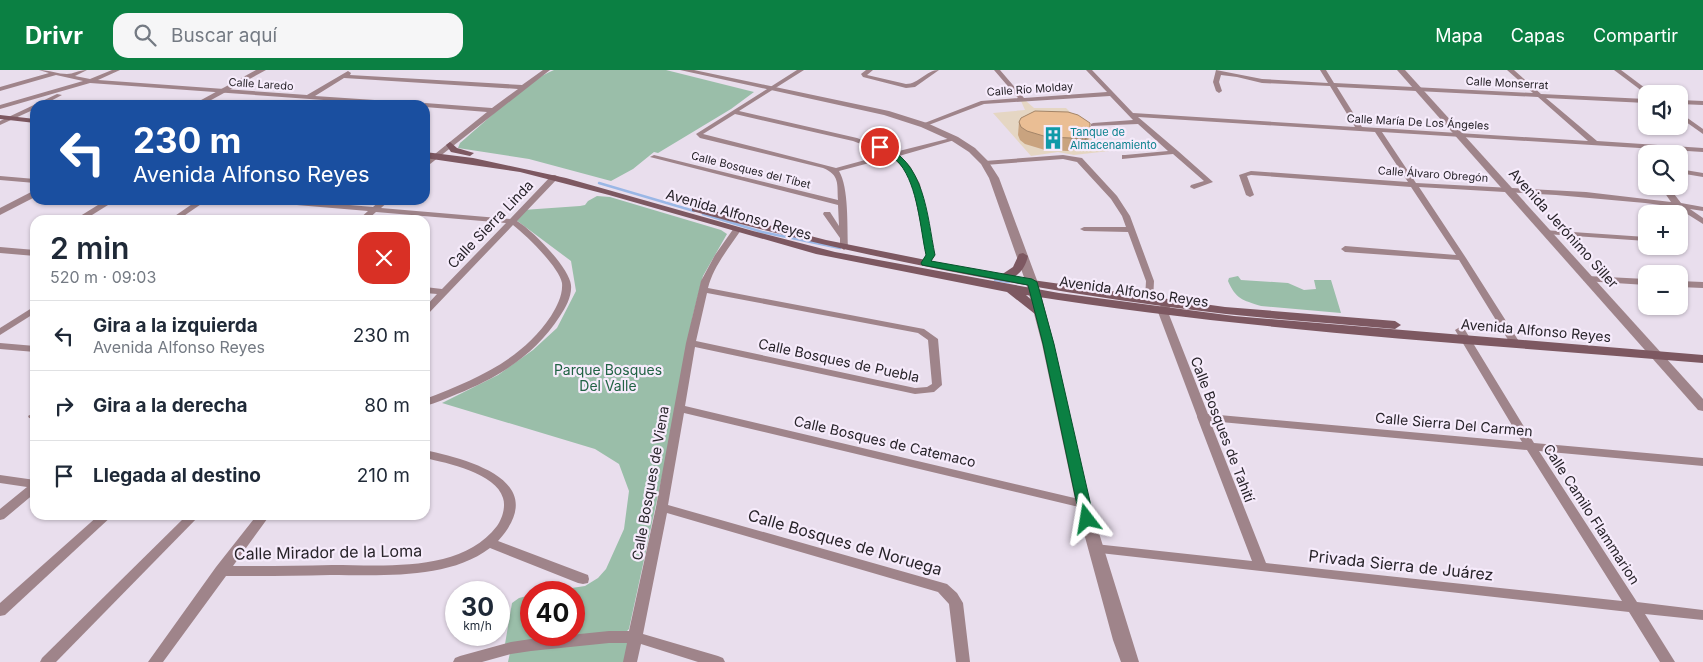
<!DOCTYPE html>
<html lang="es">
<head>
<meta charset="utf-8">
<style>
	:root { --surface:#fff; --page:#f6f6f7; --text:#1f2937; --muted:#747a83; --line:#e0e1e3; --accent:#0b8043 }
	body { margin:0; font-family:Inter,sans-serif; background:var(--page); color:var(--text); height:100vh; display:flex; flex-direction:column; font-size:19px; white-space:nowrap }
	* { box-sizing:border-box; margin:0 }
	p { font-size:16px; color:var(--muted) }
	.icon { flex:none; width:28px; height:28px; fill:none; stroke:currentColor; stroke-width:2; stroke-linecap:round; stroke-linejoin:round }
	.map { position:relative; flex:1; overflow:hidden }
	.drawer { position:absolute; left:30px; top:145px; width:400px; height:305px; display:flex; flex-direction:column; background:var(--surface); border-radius:15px; box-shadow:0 1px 4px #0004 }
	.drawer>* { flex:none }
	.top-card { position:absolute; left:30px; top:30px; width:400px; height:105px; border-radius:15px; box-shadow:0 1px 4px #0004; background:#1a4fa0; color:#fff; overflow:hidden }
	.tools { position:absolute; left:1638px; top:15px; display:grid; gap:10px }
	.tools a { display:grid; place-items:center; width:50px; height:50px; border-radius:10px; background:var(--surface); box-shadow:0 1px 4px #0004; font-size:25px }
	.speed { position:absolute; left:445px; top:511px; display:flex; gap:10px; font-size:25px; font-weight:700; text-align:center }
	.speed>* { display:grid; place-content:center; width:65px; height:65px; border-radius:50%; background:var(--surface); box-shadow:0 1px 4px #0004; line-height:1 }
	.speed small { font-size:12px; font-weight:400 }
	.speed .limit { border:8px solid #d22; background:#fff; color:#111 }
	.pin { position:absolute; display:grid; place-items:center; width:42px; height:42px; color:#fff; margin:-21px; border:2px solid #fff; border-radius:50%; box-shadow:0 1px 5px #0007 }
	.me { position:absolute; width:55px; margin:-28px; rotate:346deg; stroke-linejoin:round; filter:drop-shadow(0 0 4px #0008) }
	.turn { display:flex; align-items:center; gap:18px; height:105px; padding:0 20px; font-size:22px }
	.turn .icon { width:65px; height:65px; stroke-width:2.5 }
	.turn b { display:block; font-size:35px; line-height:42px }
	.round { display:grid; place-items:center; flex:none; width:52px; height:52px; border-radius:15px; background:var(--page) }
	.headline { display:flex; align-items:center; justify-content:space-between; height:85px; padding:0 20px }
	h1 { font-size:30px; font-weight:600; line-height:38px }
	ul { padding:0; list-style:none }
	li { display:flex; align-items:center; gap:15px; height:70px; padding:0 20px; border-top:1px solid var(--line) }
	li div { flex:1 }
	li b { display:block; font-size:19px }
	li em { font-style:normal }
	header { display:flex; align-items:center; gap:30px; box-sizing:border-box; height:70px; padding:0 25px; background:var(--accent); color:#fff }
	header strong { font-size:24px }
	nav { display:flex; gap:28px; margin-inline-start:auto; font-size:18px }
	.search { width:350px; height:45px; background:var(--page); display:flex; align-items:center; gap:12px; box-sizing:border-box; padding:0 18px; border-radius:15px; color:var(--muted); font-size:19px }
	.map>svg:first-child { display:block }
	.industrial { fill:#e5d6c3 }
	.green { fill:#9abea9 }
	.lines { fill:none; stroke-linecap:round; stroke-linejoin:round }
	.stream { stroke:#9ab7e6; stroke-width:2.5 }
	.minor { fill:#9f848a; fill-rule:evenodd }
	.tertiary { fill:#9f848a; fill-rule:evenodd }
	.secondary { fill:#7d5861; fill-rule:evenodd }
	.wall { fill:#c9a37f }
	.shaded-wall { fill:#a48568 }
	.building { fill:#eabe94; stroke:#a48568 }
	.route { fill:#0b8043; stroke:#07532c }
	.labels { text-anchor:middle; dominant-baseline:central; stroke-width:4.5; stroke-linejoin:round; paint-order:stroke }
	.far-street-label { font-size:11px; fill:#272329; stroke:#f6ebfb }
	.far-culture-label { font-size:11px; fill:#0d838f; stroke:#f6ebfb; text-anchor:start }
	.street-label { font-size:14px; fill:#272329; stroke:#f6ebfb }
	.park-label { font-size:14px; fill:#216344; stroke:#f6ebfb }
	.near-street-label { font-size:16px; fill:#272329; stroke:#f6ebfb }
</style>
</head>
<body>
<header>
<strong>Drivr</strong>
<div class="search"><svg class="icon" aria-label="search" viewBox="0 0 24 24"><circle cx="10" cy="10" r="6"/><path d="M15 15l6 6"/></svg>Buscar aquí</div>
<nav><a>Mapa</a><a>Capas</a><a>Compartir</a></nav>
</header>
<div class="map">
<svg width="1703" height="592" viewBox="0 0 1703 592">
	<rect width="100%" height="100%" fill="#e9deed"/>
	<polygon class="industrial" points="1021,31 1026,31 1034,38 1066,38 1109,81 1074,85 1058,82 1031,86 993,43 1025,40"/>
	<g class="green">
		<path d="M554 0H666L754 22 731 39 658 83 654 82 633 99 611 111 529 89 458 78 460 73C487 51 523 13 554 0Z"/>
		<polygon points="597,126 610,127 721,160 727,164 703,206 693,245 665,393 629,559 626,562 505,574 512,533 519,528 531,525 531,565 574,565 574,522 545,522 585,516 598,508 606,499 624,459 629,421 619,394 595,379 442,333 498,305 533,280 557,258 576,221 571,191 516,150 523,140 580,136 585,135 588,131"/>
		<path d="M1238 206 1241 210 1288 213 1304 220 1316 219 1314 210H1331L1341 243 1261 236C1242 230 1236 229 1228 211L1229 208Z"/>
		<polygon points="635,567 631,592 508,592 511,578"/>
	</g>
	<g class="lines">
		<g class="stream">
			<polyline points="599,113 694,141"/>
			<polyline points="703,144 762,162 840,178"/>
			<polyline points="995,210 1009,212"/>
		</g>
		<g class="minor">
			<path d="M39 0C49 0 58 4 67 4 73 4 79 0 87 0L75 6 90 9 112 0H120L98 10 307 25 348 1 351 3 350 5 522 15 543 0H550L425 98V92L487 42 425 37V35H393L90 13 0 39V35L83 11 56 5 0 21V17L49 3ZM344 8 518 19 492 38 425 33 422 35 419 33 315 26Z"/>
			<path d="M797 0H804L739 41 857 68 895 82 955 67 958 69 899 86 910 96 920 114 935 185 929 195 926 196 922 193 927 185 912 114 904 99 892 87 839 101C849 118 847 156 848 177L844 180 840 177V168L823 144 824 142H830L839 156 838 135 650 87 654 85 838 130C837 114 840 105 823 98L700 68 696 64ZM735 44 853 71 887 84 836 98 703 64Z"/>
			<path d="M866 0H873L867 5 906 14C919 14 926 0 939 0L915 17 906 18 863 7 861 4Z"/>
			<path d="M994 0H1000L1024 28 1107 22 1086 0H1092L1133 43 1355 57 1330 16 1262 13 1237 7 1221 5 1219 12 1222 21 1219 23 1216 21 1213 12 1216 0 1262 9 1328 13 1320 0H1326L1334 13 1533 23 1507 0H1514L1541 24 1646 29V33L1546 28 1597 71 1703 78V82L1382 62 1416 113 1586 122 1671 132 1660 116H1668L1681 133 1703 137V141L1690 139 1703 148V154L1676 137 1645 133 1556 125 1419 117 1466 188 1520 273 1515 276 1510 273 1459 190 1345 182 1341 179 1345 176 1456 185 1411 117 1251 105 1247 106 1254 125 1250 127 1246 125 1239 105 1251 101 1408 112 1375 62 1138 47 1178 81 1213 112 1194 119 1190 117 1191 115 1204 111 1173 84 1122 89V85H1125L1168 81 1138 54 1091 56V54L1093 53 1133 50 1110 26 984 34 926 56H922V54L981 31 1018 28ZM1337 17 1538 27 1588 71 1362 57Z"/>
			<polygon points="1614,0 1621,0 1653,24 1646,24"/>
			<polygon points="57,24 62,25 43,35 35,35 35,39 0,55 0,51"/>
			<polygon points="1679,30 1703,31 1703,35 1679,34"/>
			<polygon points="1679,42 1703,59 1703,64 1679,47"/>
			<polygon points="1063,85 1082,88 1117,126 1130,146 1154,211 1153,231 1150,232 1145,229 1146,211 1128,162 1084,161 1080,159 1084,157 1126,157 1122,146 1111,129 1077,92 1063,89 985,95 981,93 985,91"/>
			<polygon points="1679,99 1703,103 1703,107 1679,103"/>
			<path d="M552 105H555L559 107 517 151C532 160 569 197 571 215 572 226 566 237 560 246 535 285 499 307 457 324 447 328 436 333 425 336V329C474 310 521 291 551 246 557 236 563 225 562 213 559 197 526 165 513 155L428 244 425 245V237L437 224 425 223V217L442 219 506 153 376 142 367 150H358L368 141 261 132 257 130H290L373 137 381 130H390L381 138 510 149Z"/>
			<polygon points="0,106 35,109 35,113 0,110"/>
			<polygon points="106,130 116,130 84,150 79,150 77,148"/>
			<polygon points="198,130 207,130 178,150 169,150"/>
			<path d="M734 158H740L741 160C729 178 713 197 708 218L924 259 938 269 942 315 934 322 915 324 695 277 685 336 1083 430 1087 431 1089 434 1087 437 1083 438 684 343 668 435 947 514 957 523 963 533 970 592H956L949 534 938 522 667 443 643 564 718 586 723 588 725 592H698L641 574 637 592H623L627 573H609L531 581 511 584 482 592H453L455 588 460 586 511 572 531 569 609 561H629L656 437 686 273 701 211 715 185ZM707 223 918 263 928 270 932 314 927 317 915 318 696 271Z"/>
			<polygon points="1543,160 1646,167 1646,171 1546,164 1542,162"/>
			<polygon points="0,177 35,180 35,186 0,183"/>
			<polygon points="1587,206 1646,209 1646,215 1584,211 1583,209 1584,207"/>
			<polygon points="1679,211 1703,212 1703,218 1679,217"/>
			<path d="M1167 229 1172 232 1168 242 1208 344 1522 372 1455 260 1460 257 1465 260 1534 373 1703 388V396L1539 381 1637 532 1703 540V550L1645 544 1675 592H1660L1629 542 1091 482 1089 479 1091 476 1095 474 1252 491 1197 347V346L1158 242 1162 232ZM1210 351 1527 380 1622 531 1266 493Z"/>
			<polygon points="35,236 35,243 0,265 0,258"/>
			<polygon points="0,273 35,276 35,282 0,279"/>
			<polygon points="33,343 35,343 35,349 29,348 28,346"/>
			<path d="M425 380C470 390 552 411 498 471L588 505 589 509 588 513 583 514 578 513 490 478C448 510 380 505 330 505 295 506 261 506 226 506L163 592H148L216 497 257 445H270L233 496C266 496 299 496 332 495 384 495 461 503 497 456 502 449 506 437 503 428 496 403 447 393 425 388Z"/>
			<polygon points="0,405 35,410 35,423 4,449 0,450 0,439 27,417 0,413"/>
			<polygon points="99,445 113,445 5,545 0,546 0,533"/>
			<polygon points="187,445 200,445 56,592 40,592 42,588"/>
		</g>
		<g class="tertiary">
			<polygon points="256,0 266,0 202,35 192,35"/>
			<polygon points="680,0 694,0 889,41 927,53 958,67 975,78 988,91 999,108 1038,213 1054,274 1090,434 1139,592 1121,592 1113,570 1076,434 1042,274 1026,213 989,108 981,94 969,82 952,71 921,57 884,45"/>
			<polygon points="1397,0 1405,0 1703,329 1703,341 1698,340"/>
			<polygon points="35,120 35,127 0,145 0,138"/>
		</g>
		<g class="secondary">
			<polygon points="0,45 35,49 35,53 0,49"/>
			<polygon points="450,72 457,78 474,83 470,86 451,82 446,75"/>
			<path d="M425 82 473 88 566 108 753 161 835 182 1059 223 1234 246 1703 285V293C1477 274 1250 261 1026 225L1045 242 1039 245 1035 244 1007 222 816 184 609 125 520 102 425 88Z"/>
			<path d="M695 136 826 170 1001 205 1013 197 1019 184 1023 183 1028 186C1026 195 1022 202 1014 207L1025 209 1225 237 1395 251 1401 255 1395 259C1339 254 1282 250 1226 244 1045 223 867 189 692 141V137Z"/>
		</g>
	</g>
	<polygon class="wall" points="1019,52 1090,58 1088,71 1085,75 1069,81 1045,80 1025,74 1020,70 1018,65"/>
	<polygon class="shaded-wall" points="1090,58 1088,71 1085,75 1069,81 1071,68"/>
	<polygon class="building" points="1035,41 1068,42 1078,45 1090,53 1090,58 1087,62 1071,68 1047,67 1027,61 1021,57 1019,52 1021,48"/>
	<path class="route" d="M880 75C925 89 927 146 935 185L931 191 1032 209 1037 212 1054 274 1094 449 1092 453H1082L1080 449 1043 274 1028 215 922 195 921 193 926 185C920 157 918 117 900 94 894 87 885 83 877 79V76Z"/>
	<defs>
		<symbol id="building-bare" viewBox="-9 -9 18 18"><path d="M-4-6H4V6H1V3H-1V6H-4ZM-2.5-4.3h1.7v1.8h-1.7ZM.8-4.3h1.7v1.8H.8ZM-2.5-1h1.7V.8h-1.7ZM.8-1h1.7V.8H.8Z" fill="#0f9aa8" stroke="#f6ebfb" stroke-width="2.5" paint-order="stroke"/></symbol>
	</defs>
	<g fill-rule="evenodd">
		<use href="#building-bare" x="1037" y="52" width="32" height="32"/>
	</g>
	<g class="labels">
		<g class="far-street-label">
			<text transform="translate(1507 13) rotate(3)">Calle Monserrat</text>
			<text transform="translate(261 14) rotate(4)">Calle Laredo</text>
			<text transform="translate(1030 19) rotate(-4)">Calle Río Molday</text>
			<text transform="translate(1418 52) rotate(3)">Calle María De Los Ángeles</text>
			<text transform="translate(751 100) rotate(14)">Calle Bosques del Tíbet</text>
			<text transform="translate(1433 104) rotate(4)">Calle Álvaro Obregón</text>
		</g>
		<g class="far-culture-label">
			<text x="1070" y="62">Tanque de<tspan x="1070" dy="13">Almacenamiento</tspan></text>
		</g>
		<g class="street-label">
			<text transform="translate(739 144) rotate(16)">Avenida Alfonso Reyes</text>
			<text transform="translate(490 154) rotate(-46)">Calle Sierra Linda</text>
			<text transform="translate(1564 158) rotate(48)">Avenida Jerónimo Siller</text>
			<text transform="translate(1134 221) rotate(8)">Avenida Alfonso Reyes</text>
			<text transform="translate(1536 260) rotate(5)">Avenida Alfonso Reyes</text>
			<text transform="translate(839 290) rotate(12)">Calle Bosques de Puebla</text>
			<text transform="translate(1454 354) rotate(5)">Calle Sierra Del Carmen</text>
			<text transform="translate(1223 359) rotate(69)">Calle Bosques de Tahití</text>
			<text transform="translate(885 371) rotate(13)">Calle Bosques de Catemaco</text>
			<text transform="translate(650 413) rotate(-80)">Calle Bosques de Viena</text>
			<text transform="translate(1592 444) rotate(57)">Calle Camilo Flammarion</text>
		</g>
		<g class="park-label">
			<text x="608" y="299">Parque Bosques<tspan x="608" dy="16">Del Valle</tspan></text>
		</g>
		<g class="near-street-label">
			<text transform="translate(845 472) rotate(16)">Calle Bosques de Noruega</text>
			<text transform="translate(328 482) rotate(-1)">Calle Mirador de la Loma</text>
			<text transform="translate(1401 495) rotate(6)">Privada Sierra de Juárez</text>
		</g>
	</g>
</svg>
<div class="tools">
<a><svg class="icon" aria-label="sound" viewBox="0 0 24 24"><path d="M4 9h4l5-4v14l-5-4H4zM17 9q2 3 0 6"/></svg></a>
<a><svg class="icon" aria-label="search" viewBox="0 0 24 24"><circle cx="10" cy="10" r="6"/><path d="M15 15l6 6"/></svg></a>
<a>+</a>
<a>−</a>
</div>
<div class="speed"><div>30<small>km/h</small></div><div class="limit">40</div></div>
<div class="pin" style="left:880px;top:77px;background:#d93025"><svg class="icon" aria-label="arrive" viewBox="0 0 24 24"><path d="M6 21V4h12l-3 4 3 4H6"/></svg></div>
<svg class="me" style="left:1087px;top:449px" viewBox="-20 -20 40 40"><path d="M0-17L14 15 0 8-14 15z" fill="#0b8043" stroke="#fff" stroke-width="4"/></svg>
<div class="top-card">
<div class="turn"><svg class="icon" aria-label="left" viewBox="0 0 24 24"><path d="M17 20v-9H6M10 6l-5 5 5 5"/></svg><div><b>230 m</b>Avenida Alfonso Reyes</div></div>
</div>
<section class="drawer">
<div class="headline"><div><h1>2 min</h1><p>520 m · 09:03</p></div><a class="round" style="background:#d93025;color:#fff"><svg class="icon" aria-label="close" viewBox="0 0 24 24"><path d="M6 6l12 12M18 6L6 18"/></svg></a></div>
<ul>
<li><svg class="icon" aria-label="left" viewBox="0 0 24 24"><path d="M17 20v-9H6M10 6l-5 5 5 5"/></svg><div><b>Gira a la izquierda</b><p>Avenida Alfonso Reyes</p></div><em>230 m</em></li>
<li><svg class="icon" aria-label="right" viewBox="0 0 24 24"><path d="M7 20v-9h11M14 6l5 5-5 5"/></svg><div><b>Gira a la derecha</b></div><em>80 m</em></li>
<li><svg class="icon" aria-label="arrive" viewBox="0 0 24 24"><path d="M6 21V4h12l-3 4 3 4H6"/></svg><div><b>Llegada al destino</b></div><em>210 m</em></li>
</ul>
</section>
</div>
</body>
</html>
